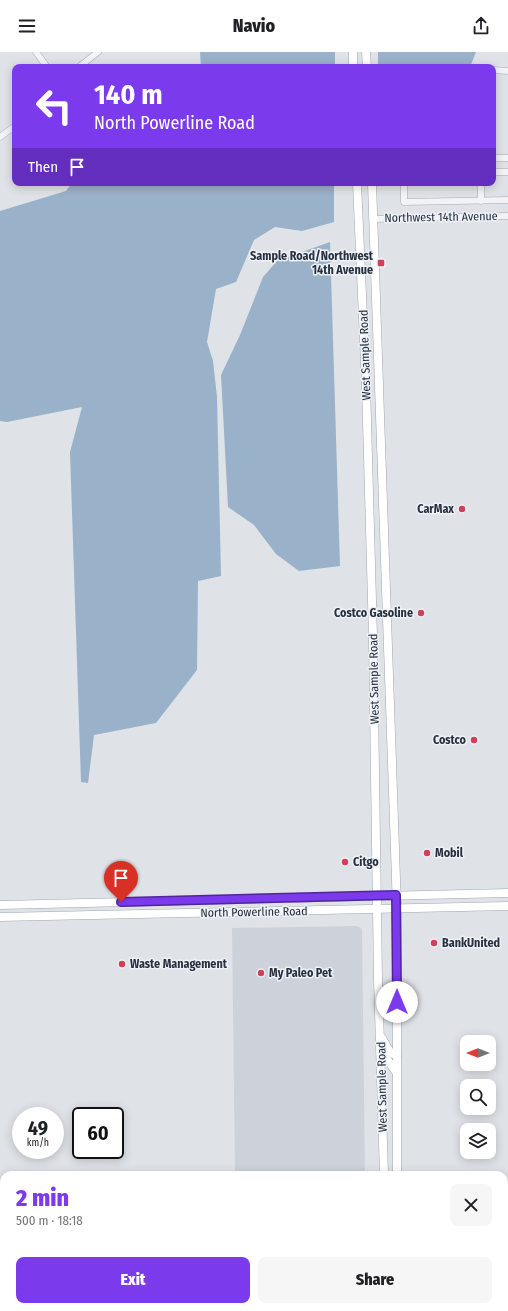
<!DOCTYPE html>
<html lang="en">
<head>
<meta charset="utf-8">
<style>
	:root { --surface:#fff; --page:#f6f6f6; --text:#202124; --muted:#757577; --accent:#7c3aed }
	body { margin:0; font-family:"Fira Sans Condensed",sans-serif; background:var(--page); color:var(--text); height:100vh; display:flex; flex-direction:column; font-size:15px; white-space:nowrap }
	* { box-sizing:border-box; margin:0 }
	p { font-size:13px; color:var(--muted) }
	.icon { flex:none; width:22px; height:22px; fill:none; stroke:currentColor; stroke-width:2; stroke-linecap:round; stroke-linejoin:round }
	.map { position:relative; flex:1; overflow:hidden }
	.sheet { position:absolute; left:0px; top:1119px; width:508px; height:140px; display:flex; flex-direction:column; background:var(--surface); border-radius:12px 12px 0 0; box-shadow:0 2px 10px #0003 }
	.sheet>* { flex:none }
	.hud { position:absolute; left:12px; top:12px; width:484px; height:122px; border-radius:8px; box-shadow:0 2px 10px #0003; background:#7c3aed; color:#fff; overflow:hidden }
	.needle { width:26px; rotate:270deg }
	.fabs { position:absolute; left:460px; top:983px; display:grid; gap:8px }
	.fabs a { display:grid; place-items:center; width:36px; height:36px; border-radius:8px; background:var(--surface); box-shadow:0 2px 10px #0003; font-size:20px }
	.speed { position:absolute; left:12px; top:1055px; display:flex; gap:8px; font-size:20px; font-weight:700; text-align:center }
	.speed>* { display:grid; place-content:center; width:52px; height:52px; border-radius:50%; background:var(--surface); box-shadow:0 2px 10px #0003; line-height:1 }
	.speed small { font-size:10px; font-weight:400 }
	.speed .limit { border:2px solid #111; border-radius:6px; background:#fff; color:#111 }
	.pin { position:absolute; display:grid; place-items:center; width:34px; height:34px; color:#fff; margin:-41px -17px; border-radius:50% 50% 50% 0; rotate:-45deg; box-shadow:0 0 4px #0007 }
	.pin .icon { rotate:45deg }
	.me { position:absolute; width:44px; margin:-22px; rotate:0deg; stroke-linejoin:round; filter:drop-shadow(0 0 3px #0008) }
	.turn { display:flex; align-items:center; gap:14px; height:84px; padding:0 16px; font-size:18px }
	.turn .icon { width:52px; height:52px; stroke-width:2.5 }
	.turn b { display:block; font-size:28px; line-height:34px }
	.then { display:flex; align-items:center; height:38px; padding:0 16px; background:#0003; gap:8px; font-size:15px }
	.round { display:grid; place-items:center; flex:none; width:42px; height:42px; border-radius:8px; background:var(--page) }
	.summary { display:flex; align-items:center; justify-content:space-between; height:68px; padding:0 16px }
	h1 { font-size:24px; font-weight:800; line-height:30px; color:var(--accent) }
	.cta { display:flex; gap:8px; margin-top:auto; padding:8px 16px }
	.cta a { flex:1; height:46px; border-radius:8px; background:var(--accent); color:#fff; font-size:16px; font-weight:800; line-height:46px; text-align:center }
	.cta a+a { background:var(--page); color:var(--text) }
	header { display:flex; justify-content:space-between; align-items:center; height:52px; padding:0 16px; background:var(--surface); font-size:18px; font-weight:800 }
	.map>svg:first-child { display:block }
	.built { fill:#cdd2da }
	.water { fill:#99b1c9 }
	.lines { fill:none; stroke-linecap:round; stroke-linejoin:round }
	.minor-casing { stroke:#a4aab2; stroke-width:7 }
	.major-casing { stroke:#9ea7b4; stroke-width:9 }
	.minor { stroke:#f1f3f6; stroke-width:6 }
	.major { stroke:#fff; stroke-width:8 }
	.route-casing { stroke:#51269a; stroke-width:10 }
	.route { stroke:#7c3aed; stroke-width:7 }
	.poi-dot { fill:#cf4159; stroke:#eef1f6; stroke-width:1.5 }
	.labels { text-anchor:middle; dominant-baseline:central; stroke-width:3; stroke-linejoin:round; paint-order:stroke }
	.street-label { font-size:12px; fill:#27313f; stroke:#eef1f6 }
	.poi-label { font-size:12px; font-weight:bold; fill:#27313f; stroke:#eef1f6; text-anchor:start }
</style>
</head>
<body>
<header><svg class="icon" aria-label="menu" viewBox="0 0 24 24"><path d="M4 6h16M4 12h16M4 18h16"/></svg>Navio<svg class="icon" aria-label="share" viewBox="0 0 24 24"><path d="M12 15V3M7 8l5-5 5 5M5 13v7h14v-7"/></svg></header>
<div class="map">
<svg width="508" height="1259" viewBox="0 0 508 1259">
	<rect width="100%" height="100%" fill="#dfe3e8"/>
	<polygon class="built" points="357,874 361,876 362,879 365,1123 235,1123 232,876"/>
	<g class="water">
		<polygon points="200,0 335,0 335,15 201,15"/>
		<polygon points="378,0 476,0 470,15 378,15"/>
		<polygon points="72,131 334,131 334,170 302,179 275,175 254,188 236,230 216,237 207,290 213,309 217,345 221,524 198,529 197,618 156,671 94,683 88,731 81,730 70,400 82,355 7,370 0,369 0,159 66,139"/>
		<polygon points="330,190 340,514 299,519 276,502 254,473 228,455 221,323 240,283 263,225 277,209"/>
		<rect x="125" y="1255" width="161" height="4"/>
	</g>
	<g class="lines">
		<defs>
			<g id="minor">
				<polyline points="36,0 47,15"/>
				<polyline points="79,15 98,0"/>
				<polyline points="493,18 508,19"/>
				<polyline points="0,85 15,74"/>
				<polyline points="493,106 508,106"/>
				<polyline points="493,120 508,120"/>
				<polyline points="404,131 404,150 508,148"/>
				<polyline points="481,131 481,149"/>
				<polyline points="374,167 508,164"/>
			</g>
			<g id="major">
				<polyline points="353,0 353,15"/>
				<polyline points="366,0 367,15"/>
				<polyline points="357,131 366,333 373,585 378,927 384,1123"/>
				<polyline points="372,131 397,856 397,1123"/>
				<polyline points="0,853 508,841"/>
				<polyline points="0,865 508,854"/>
				<polyline points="382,986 390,1000 397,1004"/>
				<polyline points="381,1002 387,1007 396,1020"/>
				<polyline points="386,1255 386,1259"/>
				<polyline points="399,1255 399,1259"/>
			</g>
		</defs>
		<use href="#minor" class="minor-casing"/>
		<use href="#major" class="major-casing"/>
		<use href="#minor" class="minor"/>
		<use href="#major" class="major"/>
	</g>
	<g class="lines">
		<defs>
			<polyline id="route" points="121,850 396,843 397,950"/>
		</defs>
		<use href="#route" class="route-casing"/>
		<use href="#route" class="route"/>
	</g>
	<g class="poi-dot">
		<rect x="377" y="207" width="8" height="8" rx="2"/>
		<circle cx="462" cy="457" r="4"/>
		<circle cx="421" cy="561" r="4"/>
		<circle cx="474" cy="688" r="4"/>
		<circle cx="427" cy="801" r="4"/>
		<circle cx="345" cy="810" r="4"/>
		<circle cx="434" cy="891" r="4"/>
		<circle cx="122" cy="912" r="4"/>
		<circle cx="261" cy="921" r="4"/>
	</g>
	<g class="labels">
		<g class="street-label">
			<text transform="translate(441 165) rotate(-1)">Northwest 14th Avenue</text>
			<text transform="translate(365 303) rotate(-92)">West Sample Road</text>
			<text transform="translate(374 627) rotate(-91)">West Sample Road</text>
			<text transform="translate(254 860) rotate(-1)">North Powerline Road</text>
			<text transform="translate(382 1035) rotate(-91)">West Sample Road</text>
		</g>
		<g class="poi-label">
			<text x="373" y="204" text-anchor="end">Sample Road/Northwest<tspan x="373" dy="14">14th Avenue</tspan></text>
			<text x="454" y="457" text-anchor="end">CarMax</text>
			<text x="413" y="561" text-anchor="end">Costco Gasoline</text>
			<text x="466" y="688" text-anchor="end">Costco</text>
			<text x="435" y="801">Mobil</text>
			<text x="353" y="810">Citgo</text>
			<text x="442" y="891">BankUnited</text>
			<text x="130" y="912">Waste Management</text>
			<text x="269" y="921">My Paleo Pet</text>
		</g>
	</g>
</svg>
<div class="fabs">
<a><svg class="needle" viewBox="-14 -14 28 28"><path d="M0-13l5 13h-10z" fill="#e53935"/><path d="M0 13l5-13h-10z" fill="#757577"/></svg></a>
<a><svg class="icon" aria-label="search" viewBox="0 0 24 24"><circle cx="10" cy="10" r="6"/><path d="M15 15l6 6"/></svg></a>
<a><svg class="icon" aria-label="layers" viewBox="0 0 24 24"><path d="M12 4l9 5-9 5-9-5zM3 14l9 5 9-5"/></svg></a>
</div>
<div class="speed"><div>49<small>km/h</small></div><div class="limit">60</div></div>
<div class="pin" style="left:121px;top:850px;background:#d93025"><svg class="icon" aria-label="arrive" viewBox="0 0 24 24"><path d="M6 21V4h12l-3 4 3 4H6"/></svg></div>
<svg class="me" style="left:397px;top:950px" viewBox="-20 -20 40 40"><circle r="19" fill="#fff"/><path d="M0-13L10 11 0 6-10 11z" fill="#7c3aed"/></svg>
<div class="hud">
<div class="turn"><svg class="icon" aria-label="left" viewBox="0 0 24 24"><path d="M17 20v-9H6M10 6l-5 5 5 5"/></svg><div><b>140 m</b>North Powerline Road</div></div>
<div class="then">Then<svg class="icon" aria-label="arrive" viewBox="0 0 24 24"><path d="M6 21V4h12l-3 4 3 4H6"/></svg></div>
</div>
<section class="sheet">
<div class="summary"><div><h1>2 min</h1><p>500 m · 18:18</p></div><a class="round"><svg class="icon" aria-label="close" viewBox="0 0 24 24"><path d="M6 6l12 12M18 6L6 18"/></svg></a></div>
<div class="cta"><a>Exit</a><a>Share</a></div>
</section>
</div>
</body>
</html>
